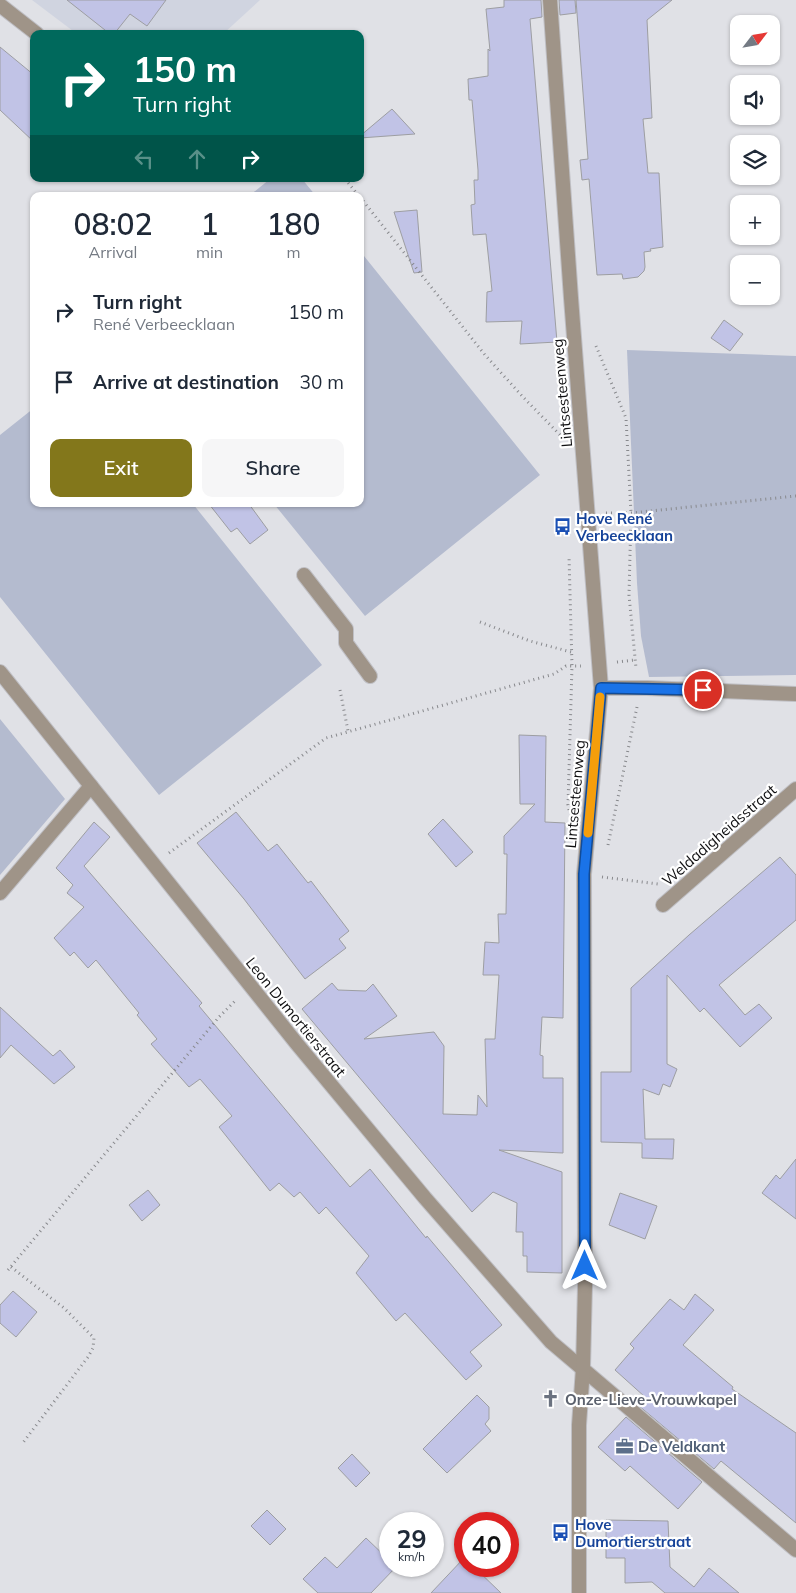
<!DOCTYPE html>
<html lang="en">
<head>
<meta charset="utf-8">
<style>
	:root { --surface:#fff; --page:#f6f6f7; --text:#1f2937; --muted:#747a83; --accent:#83771b }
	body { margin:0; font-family:Mulish,sans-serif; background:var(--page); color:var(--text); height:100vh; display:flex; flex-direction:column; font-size:19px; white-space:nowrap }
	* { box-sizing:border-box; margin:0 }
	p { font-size:16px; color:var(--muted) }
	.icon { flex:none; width:28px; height:28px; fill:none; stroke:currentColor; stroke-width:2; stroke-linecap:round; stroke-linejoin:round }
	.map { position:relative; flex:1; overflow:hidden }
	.sheet { position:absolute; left:30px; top:192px; width:334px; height:315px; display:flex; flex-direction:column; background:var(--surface); border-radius:10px; box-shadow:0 1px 4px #0004 }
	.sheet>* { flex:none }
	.banner { position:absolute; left:30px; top:30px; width:334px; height:152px; border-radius:10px; box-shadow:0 1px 4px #0004; background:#00695c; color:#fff; overflow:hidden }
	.needle { width:32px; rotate:59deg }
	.fabs { position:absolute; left:730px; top:15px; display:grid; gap:10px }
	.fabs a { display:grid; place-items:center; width:50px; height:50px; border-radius:10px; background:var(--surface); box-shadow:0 1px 4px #0004; font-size:25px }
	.speed { position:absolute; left:379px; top:1512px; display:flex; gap:10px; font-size:25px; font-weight:700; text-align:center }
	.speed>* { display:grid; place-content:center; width:65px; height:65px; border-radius:50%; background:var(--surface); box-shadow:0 1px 4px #0004; line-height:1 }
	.speed small { font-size:12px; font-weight:400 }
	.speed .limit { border:8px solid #d22; background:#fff; color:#111 }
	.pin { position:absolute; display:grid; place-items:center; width:42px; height:42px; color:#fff; margin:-21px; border:2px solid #fff; border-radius:50%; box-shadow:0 1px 5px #0007 }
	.me { position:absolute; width:55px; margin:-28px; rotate:0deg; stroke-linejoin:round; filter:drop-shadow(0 0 4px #0008) }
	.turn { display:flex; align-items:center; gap:18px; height:105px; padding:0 20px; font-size:22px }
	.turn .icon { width:65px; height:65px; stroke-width:2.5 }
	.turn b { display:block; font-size:35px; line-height:42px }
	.lanes { display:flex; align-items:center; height:48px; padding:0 20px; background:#0003; justify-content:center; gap:25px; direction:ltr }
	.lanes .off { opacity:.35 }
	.eta { display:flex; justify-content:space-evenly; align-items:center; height:85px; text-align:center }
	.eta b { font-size:30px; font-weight:600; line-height:35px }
	.cta { display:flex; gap:10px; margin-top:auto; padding:10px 20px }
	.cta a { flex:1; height:58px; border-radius:10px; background:var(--accent); color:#fff; font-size:20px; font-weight:600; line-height:58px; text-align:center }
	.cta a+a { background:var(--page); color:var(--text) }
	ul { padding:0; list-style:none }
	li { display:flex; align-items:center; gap:15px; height:70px; padding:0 20px }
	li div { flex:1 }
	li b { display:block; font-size:19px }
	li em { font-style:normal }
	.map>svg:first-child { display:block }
	.built { fill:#d0d4e0 }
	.green { fill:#b4bbcf }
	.building { fill:#c1c3e6; stroke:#9d9ea2 }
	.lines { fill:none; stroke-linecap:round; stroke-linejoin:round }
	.service-casing { stroke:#bfbfc4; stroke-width:16 }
	.minor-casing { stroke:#bfbfc4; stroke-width:16 }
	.tertiary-casing { stroke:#bfbfc4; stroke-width:16 }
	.path { stroke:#88898d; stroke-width:3; stroke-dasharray:1 4; stroke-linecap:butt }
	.service { stroke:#9f9488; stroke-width:14 }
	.minor { stroke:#9f9488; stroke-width:14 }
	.tertiary { stroke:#9f9488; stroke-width:14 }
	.route-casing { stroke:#114b97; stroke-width:12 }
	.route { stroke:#1a73e8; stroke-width:9 }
	.slow { stroke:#f59e0b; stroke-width:9 }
	.labels { text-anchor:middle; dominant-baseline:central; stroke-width:4.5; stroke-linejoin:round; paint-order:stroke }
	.street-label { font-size:15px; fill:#0f0f11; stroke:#fff }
	.transit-label { font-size:15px; font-weight:bold; fill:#164399; stroke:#fff; text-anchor:start }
	.worship-label { font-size:15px; font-weight:bold; fill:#5b616d; stroke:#fff; text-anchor:start }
	.service-label { font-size:15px; font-weight:bold; fill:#4e5e75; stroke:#fff; text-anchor:start }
</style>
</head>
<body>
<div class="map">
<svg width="796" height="1593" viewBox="0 0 796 1593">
	<rect width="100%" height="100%" fill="#e0e1e6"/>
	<polygon class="built" points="32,0 260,0 223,34 77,34"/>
	<g class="green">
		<polygon points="270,179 302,179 316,196 249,196"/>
		<polygon points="360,251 540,475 365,616 274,504 360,504"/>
		<polygon points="627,350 796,356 796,675 649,677 641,636 637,583"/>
		<polygon points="34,408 34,504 193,504 322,665 159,795 0,597 0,435"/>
		<polygon points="0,719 65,799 0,875"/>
	</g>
	<g class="building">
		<polygon points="67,0 166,0 147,26 130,14 114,34 110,34"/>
		<polygon points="504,0 541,0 542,17 530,19 557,342 520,344 522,321 486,322 487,292 492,291 486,234 473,235 471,205 475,204 474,180 478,180 478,170 472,100 469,100 468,79 488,76 488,49 490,51 486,9 504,7"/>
		<polygon points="559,0 575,0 576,13 560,15"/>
		<polygon points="576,0 672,0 647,20 652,118 643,119 648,173 659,173 663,247 650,249 651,251 644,252 645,267 644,271 638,277 623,279 622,274 597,275 589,179 582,180 580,160 588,159"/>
		<polygon points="0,47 34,75 34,142 0,110"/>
		<polygon points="392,109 415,134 360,138 360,136"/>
		<polygon points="417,210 422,272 414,273 394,212"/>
		<polygon points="724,320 743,334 730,351 711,338"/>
		<polygon points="209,504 249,504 268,530 250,544 237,528 231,532"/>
		<polygon points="519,735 546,736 545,822 565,823 563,1018 542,1017 540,1055 543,1056 543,1078 563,1078 563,1153 499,1150 562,1172 562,1273 527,1272 527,1256 523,1256 523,1232 516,1232 517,1203 493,1192 472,1212 302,1009 332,983 338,990 366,991 373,984 397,1016 364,1039 434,1032 444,1046 443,1114 477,1115 478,1095 487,1107 485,1039 495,1039 499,975 483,975 485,942 499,943 498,914 506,914 507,854 504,854 504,836 535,804 520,804"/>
		<polygon points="236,812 268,851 277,844 308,883 311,881 349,931 339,939 346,948 305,979 244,899 197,843"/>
		<polygon points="443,819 473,852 456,867 428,834"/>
		<polygon points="94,822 110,837 84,866 202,1003 199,1006 350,1187 370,1169 426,1238 427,1236 502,1325 470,1352 482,1366 466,1380 405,1313 396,1321 356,1273 369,1256 326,1207 319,1214 300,1192 294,1197 279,1183 270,1191 219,1127 232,1116 200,1079 189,1087 151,1044 157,1039 137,1015 139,1013 96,960 88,968 74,952 70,956 54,938 84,907 67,893 73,885 56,868"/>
		<polygon points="780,857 796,875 796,920 719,985 745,1015 759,1004 772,1018 740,1047 704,1008 700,1012 667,975 667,1064 677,1069 670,1087 663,1084 659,1095 643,1089 645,1139 674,1139 673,1159 642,1158 642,1143 601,1142 601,1072 631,1072 631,988 689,935"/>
		<polygon points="0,1007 53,1056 60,1050 75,1067 54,1084 11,1045 0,1058"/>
		<polygon points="796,1159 796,1219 762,1193 776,1175 780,1179"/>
		<polygon points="148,1190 160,1205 142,1221 129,1205"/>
		<polygon points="620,1193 657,1206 645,1239 609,1225"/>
		<polygon points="13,1291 37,1312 16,1337 0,1323 0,1305"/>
		<polygon points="695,1294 714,1310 683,1345 733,1387 732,1389 796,1433 796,1523 721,1461 714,1469 638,1405 645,1397 615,1370 634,1348 630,1344 670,1299 684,1310"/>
		<polygon points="477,1395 489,1407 489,1419 485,1424 491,1431 447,1473 423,1449"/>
		<polygon points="626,1417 702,1482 678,1509 630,1466 625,1471 598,1447"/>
		<polygon points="352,1454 370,1473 356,1487 338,1468"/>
		<polygon points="267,1510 286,1529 270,1545 251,1526"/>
		<polygon points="606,1520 668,1521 670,1567 694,1587 709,1568 739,1593 665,1593 652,1582 625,1583 625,1558 606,1558"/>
		<polygon points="366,1538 390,1561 390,1566 396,1567 371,1593 318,1593 303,1579 325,1557 337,1568"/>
		<polygon points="464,1558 465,1566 473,1566 501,1593 431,1593"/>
	</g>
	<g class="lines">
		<defs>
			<polyline id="service" points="304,575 346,629 346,643 370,676"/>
			<g id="minor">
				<polyline points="0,5 37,34"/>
				<polyline points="0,672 297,1044 425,1198 551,1342 796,1550"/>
				<polyline points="601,688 647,688 796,694"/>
				<polyline points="0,893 91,786"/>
				<polyline points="663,905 796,789"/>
			</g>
			<polyline id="tertiary" points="550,0 571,298 601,688 584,874 585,1285 583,1368 579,1425 579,1593"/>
		</defs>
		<use href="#service" class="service-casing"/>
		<use href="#minor" class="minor-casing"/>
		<use href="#tertiary" class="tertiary-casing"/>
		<g class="path">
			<polyline points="345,179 359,196"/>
			<polyline points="360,197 485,355 523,397 562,437"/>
			<polyline points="596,346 626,418 631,513 629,595 636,668"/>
			<polyline points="606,513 631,513 796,496"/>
			<polyline points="480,622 530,641 571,652"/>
			<polyline points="617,662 635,660"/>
			<polyline points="340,690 348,731"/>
			<polyline points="569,810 568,805 572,666 569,556"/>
			<polyline points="608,845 637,707"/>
			<polyline points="169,853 326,738 554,674 566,666 581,666"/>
			<polyline points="602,877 658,884"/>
			<polyline points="11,1267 64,1308 94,1338 93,1348 88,1357 22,1444"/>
			<polyline points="8,1270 219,1017 236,1000"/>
		</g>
		<use href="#service" class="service"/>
		<use href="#minor" class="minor"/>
		<use href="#tertiary" class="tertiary"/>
	</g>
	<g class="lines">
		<defs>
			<polyline id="route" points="585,1266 584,874 601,688 703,690"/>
		</defs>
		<use href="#route" class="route-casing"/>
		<use href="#route" class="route"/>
		<polyline class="slow" points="588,833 600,697"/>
	</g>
	<defs>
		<symbol id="bus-bare" viewBox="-9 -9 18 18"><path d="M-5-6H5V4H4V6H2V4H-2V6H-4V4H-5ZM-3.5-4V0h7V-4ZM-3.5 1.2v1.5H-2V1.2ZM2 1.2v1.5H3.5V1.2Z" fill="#1a4fb4" stroke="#fff" stroke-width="2.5" paint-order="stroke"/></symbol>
		<symbol id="church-bare" viewBox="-9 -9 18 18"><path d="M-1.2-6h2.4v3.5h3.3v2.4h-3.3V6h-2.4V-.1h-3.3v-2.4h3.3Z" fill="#6b7280" stroke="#fff" stroke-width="2.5" paint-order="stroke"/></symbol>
		<symbol id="office-bare" viewBox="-9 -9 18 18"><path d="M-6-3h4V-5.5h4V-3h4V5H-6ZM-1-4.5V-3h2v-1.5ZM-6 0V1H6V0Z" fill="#5c6f8a" stroke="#fff" stroke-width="2.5" paint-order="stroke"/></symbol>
	</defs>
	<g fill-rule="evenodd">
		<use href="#bus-bare" x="550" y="514" width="25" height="25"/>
		<use href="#church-bare" x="538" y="1386" width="25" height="25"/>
		<use href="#office-bare" x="612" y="1434" width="25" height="25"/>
		<use href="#bus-bare" x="548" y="1520" width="25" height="25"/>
	</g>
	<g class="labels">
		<g class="street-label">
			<text transform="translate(562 393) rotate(-95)">Lintsesteenweg</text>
			<text transform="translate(575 794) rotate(-85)">Lintsesteenweg</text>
			<text transform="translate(719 835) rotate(-41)">Weldadigheidsstraat</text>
			<text transform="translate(296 1017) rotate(51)">Leon Dumortierstraat</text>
		</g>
		<g class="transit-label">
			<text x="576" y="518">Hove René<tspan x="576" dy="17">Verbeecklaan</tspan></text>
			<text x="575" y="1524">Hove<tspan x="575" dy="17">Dumortierstraat</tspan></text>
		</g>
		<g class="worship-label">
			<text x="565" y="1399">Onze-Lieve-Vrouwkapel</text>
		</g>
		<g class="service-label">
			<text x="638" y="1446">De Veldkant</text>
		</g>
	</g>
</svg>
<div class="fabs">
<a><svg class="needle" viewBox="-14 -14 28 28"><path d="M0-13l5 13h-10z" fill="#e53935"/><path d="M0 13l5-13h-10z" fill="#747a83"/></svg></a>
<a><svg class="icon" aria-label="sound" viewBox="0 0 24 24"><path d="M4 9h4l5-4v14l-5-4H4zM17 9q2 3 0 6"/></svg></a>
<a><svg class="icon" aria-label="layers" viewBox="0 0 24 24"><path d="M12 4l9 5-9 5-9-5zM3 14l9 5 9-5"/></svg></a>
<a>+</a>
<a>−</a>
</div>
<div class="speed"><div>29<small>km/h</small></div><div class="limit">40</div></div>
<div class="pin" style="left:703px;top:690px;background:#d93025"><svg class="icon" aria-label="arrive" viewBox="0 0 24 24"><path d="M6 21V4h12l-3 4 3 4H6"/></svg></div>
<svg class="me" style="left:585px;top:1266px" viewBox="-20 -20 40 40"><path d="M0-17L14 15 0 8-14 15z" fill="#1a73e8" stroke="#fff" stroke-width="4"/></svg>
<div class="banner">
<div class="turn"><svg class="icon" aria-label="right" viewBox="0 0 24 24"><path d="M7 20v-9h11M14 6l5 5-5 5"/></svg><div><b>150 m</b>Turn right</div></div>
<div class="lanes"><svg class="icon off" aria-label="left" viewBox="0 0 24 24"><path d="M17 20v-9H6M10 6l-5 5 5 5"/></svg><svg class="icon off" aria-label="ahead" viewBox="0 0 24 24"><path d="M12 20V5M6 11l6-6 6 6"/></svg><svg class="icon" aria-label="right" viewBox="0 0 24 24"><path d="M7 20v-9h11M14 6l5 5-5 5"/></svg></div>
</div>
<section class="sheet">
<div class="eta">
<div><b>08:02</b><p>Arrival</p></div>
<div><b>1</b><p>min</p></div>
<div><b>180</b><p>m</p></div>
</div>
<ul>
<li><svg class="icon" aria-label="right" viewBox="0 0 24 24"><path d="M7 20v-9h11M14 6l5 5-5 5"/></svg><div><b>Turn right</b><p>René Verbeecklaan</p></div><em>150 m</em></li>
<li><svg class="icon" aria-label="arrive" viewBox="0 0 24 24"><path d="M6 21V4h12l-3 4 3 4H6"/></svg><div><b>Arrive at destination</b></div><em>30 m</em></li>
</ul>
<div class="cta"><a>Exit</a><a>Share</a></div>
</section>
</div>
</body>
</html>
